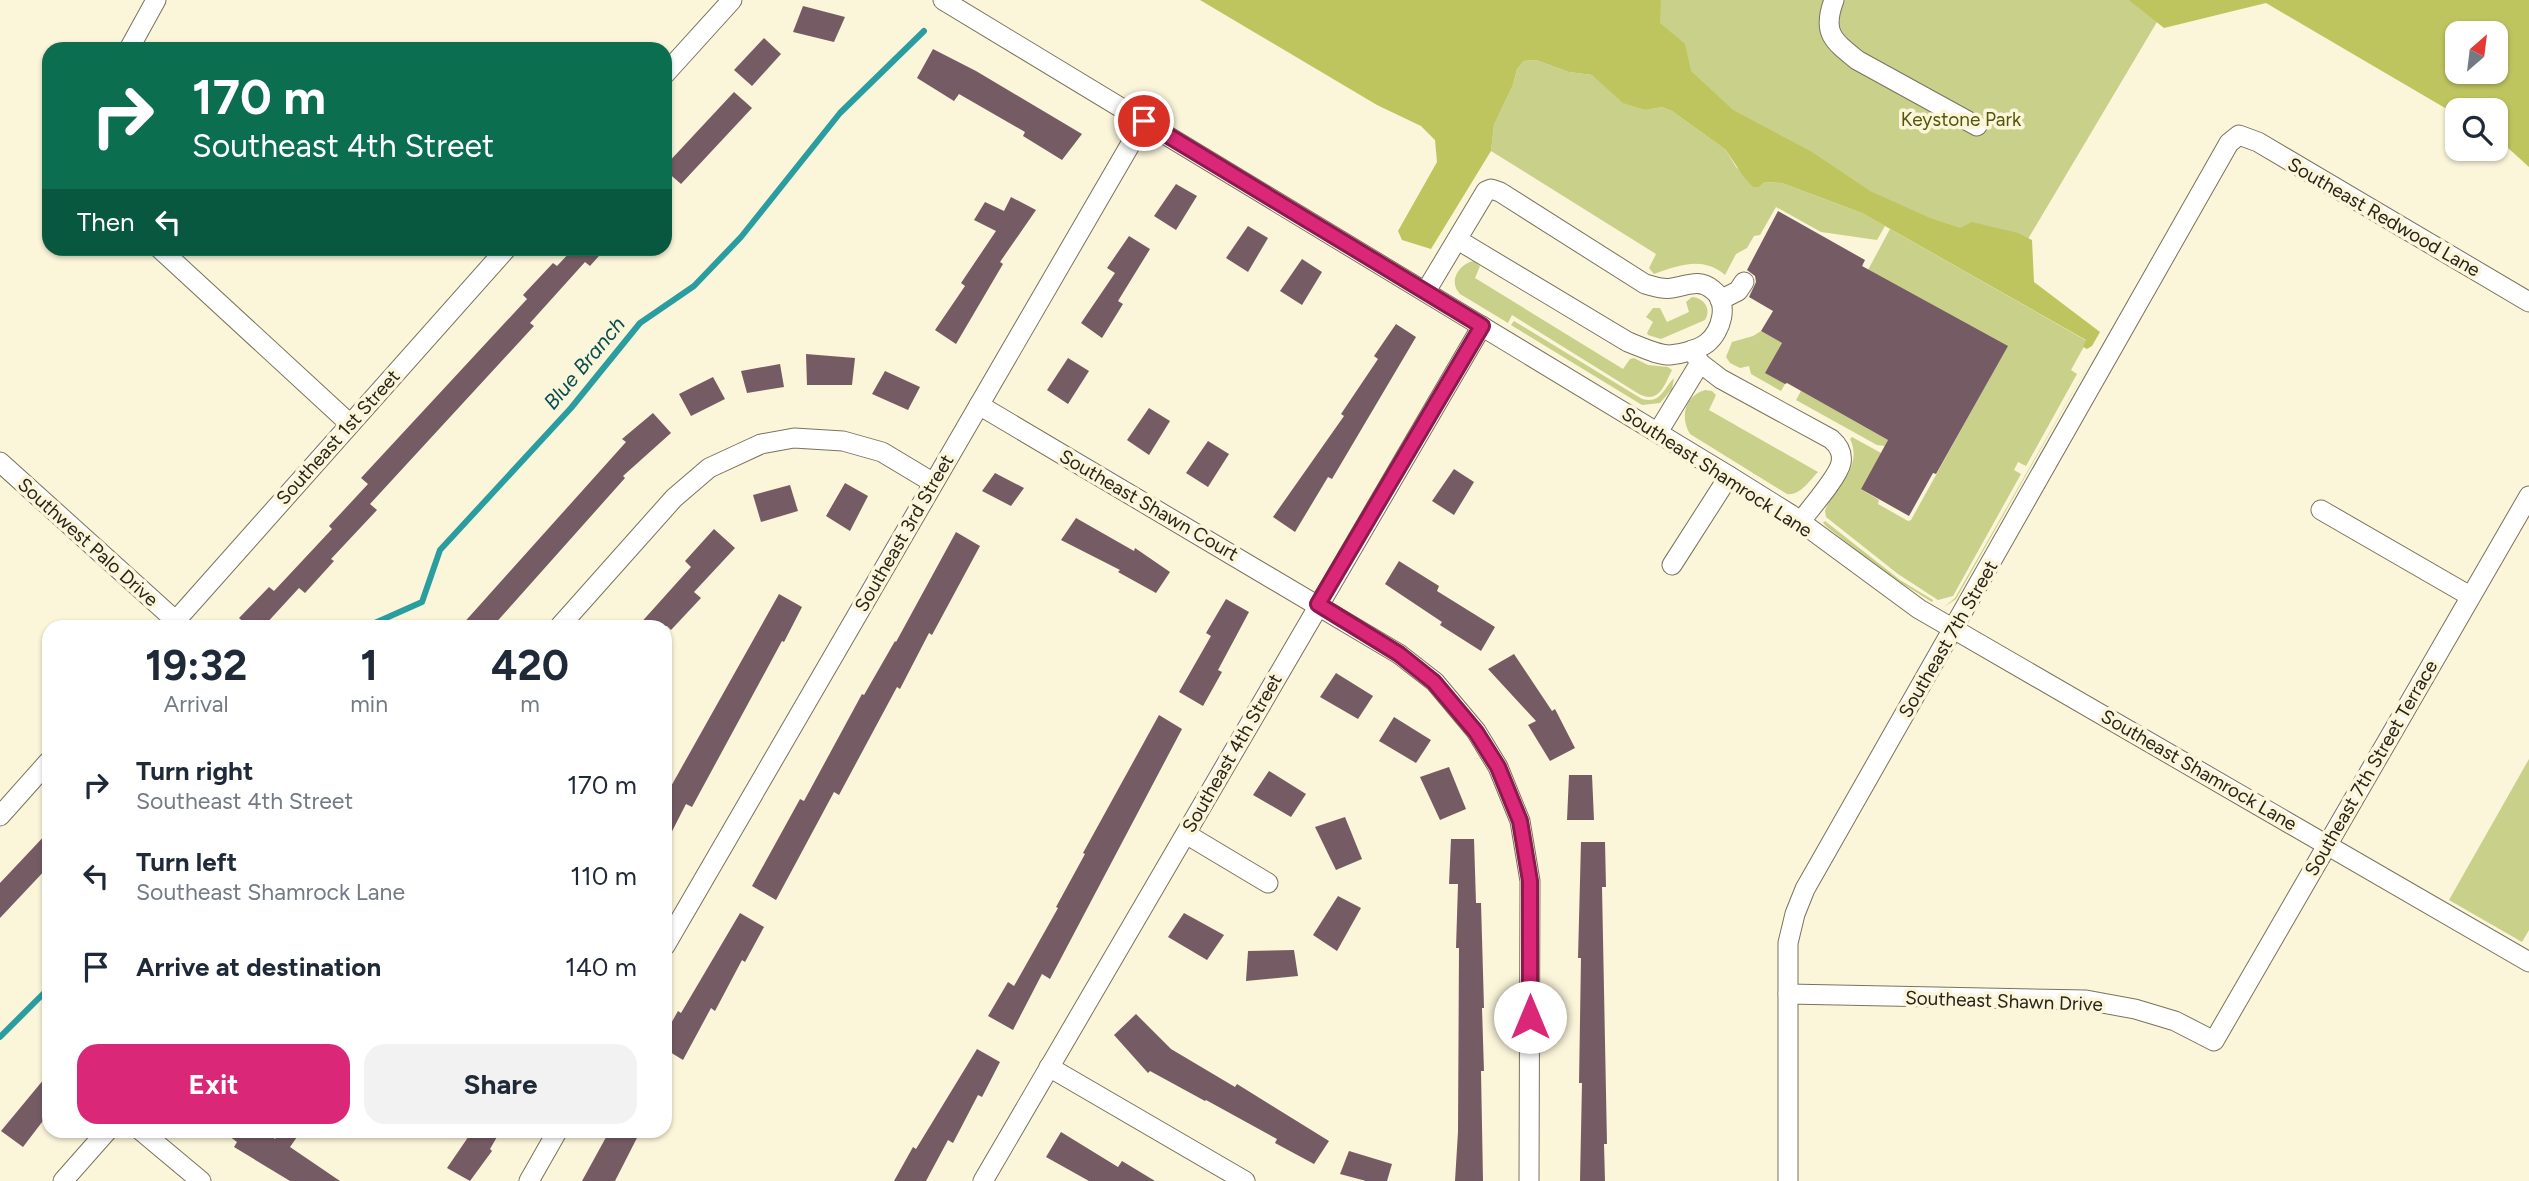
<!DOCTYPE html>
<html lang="en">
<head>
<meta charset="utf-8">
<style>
	:root { --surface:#fff; --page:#f2f2f3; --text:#1f2937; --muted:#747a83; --accent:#db2777 }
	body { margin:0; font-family:Figtree,sans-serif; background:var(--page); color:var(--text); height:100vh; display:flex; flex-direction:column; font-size:26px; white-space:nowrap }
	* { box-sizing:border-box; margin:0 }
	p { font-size:23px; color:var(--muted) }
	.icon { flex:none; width:38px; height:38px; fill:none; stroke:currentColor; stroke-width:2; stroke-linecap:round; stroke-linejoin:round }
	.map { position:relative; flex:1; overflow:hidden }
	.sheet { position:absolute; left:42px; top:620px; width:630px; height:518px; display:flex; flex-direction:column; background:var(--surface); border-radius:21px; box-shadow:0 2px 5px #0004 }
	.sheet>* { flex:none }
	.guide { position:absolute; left:42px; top:42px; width:630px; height:214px; border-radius:21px; box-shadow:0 2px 5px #0004; background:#0b6e4f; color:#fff; overflow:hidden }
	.needle { width:46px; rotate:28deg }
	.controls { position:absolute; left:2445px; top:21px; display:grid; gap:14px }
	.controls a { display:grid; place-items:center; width:63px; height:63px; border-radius:14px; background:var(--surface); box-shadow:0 2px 5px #0004; font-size:35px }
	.pin { position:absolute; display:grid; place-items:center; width:60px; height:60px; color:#fff; margin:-30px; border:4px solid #fff; border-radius:50%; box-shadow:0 2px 7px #0007 }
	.me { position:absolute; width:77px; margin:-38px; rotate:0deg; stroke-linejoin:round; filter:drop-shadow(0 0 5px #0008) }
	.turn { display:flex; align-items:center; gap:24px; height:147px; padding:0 35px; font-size:32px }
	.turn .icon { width:91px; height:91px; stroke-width:2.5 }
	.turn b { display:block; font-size:49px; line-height:60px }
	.then { display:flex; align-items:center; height:66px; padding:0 35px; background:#0003; gap:14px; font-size:26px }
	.eta { display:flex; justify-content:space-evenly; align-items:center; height:119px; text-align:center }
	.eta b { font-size:42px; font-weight:700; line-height:49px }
	.primary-button { display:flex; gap:14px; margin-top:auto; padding:14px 35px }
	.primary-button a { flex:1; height:80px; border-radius:21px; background:var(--accent); color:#fff; font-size:28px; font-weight:700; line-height:80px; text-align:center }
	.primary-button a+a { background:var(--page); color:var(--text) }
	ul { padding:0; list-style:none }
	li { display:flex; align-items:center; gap:21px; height:91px; padding:0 35px }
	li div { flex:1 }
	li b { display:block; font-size:26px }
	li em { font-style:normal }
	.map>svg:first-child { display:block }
	.green { fill:#c9d08a }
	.forest { fill:#bec55f; fill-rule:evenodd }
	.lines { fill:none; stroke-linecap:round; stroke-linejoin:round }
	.stream { stroke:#2a9da1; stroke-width:6 }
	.building { fill:#755c64 }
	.minor-casing { stroke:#79735c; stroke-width:21 }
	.minor { stroke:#fff; stroke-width:19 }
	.route-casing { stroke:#8e194d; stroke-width:18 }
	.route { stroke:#db2777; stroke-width:12 }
	.labels { text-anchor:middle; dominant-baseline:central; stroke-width:7; stroke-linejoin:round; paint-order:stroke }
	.park-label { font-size:19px; fill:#535607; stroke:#fbf5da }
	.street-label { font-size:19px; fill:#27241a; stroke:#fbf5da }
	.water-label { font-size:21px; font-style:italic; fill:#074d51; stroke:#fbf5da }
</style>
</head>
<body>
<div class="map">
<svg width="2529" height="1181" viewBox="0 0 2529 1181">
	<rect width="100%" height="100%" fill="#fbf5da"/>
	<g class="green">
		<polygon points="1210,0 2170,0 2003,281 1520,4"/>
		<path d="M1536 60 1569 72 1592 75 1646 110 1662 107 1672 111 1726 150 1736 167 1759 187 1765 182 1782 183 1862 213 1885 226 1877 240 1821 232 1776 207 1760 235 1754 236 1747 248 1736 254 1725 275C1703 256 1679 265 1654 274L1649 268 1656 254 1491 151 1494 125 1513 85 1517 69 1524 61Z"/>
		<path d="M1890 229 2087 341 2071 370 2077 374 2026 466 2018 462 2014 470 2021 474 1953 596 1938 600 1898 574 1826 517 1825 511C1834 487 1864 467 1850 439L1852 437 1881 453 1861 489 1879 500 1878 504 1908 521 1911 520 2007 347 1868 270Z"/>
		<path d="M1474 261 1480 266 1475 278 1623 369 1630 359 1634 358 1648 365 1668 367 1672 370C1664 386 1659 404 1639 394L1512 315 1508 323 1460 294C1448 282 1458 264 1474 261Z"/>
		<path d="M1692 297C1704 298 1712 309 1705 320L1661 339 1648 335 1647 333 1653 322 1646 317 1653 308H1660L1667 322 1689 312 1686 302Z"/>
		<path d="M1514 321 1642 399C1661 404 1663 389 1674 378L1672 389 1660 403 1642 405 1511 325Z"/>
		<polygon points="1761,331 1782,343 1766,373 1785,384 1781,391 1751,374 1749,366 1740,368 1730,363 1726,357 1732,342 1753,336"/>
		<polygon points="2095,353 1956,599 1944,607 1955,598"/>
		<path d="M1705 390 1712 391 1716 395 1709 410 1818 472C1810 480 1800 496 1787 494L1690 434C1680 418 1684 396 1705 390Z"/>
		<polygon points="1801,391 1888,440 1885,446 1877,445 1796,400"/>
		<polygon points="1825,521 1900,580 1933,600 1932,602 1882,571 1827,527 1823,523"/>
		<polygon points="2529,759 2529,930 2522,942 2449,900"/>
	</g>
	<g class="forest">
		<polygon points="1200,0 1661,0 1660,23 1685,44 1691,71 1733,110 1812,152 1870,191 1930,218 1960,228 1972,222 2018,233 2032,240 2034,282 2100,332 2092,346 2087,349 2083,347 2086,340 1862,213 1782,183 1765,182 1759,187 1753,187 1743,176 1726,150 1672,111 1662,107 1646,110 1623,103 1592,75 1569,72 1536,60 1524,61 1517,69 1513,85 1494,125 1491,151 1431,249 1402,240 1398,231 1437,162 1435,140 1421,126 1377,105"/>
		<path d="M2129 0H2529V167L2496 137V110H2457V115L2266 3 2164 28ZM2457 33H2496V72H2457Z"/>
	</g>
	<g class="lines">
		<g class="stream">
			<polyline points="368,626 422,602 440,550 571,408 640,323 694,286 741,237 840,113 924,31"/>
			<polyline points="0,1037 49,988"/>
		</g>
	</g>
	<g class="building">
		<polygon points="803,6 845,17 834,42 793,32"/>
		<polygon points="764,38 781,54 752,86 734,70"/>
		<polygon points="933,49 976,71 1082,134 1062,160 1023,136 1025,132 959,94 954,101 917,78"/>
		<polygon points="734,92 752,108 681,184 665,170 665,166"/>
		<polygon points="1176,184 1197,196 1176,230 1154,216"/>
		<polygon points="1011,197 1036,210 1000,262 1003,264 956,344 935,330 965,286 961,283 996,231 974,220 985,202 1004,211"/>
		<polygon points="1778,211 1865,260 1862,266 2008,346 1936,474 1933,473 1909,516 1861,489 1888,440 1787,383 1785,384 1765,373 1782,343 1761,331 1773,311 1749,297 1756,282 1755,276 1747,270"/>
		<polygon points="1248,226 1268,238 1248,272 1226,258"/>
		<polygon points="1129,236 1150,249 1118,301 1123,304 1102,338 1081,323 1115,273 1107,268"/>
		<polygon points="570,248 606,248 590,266 585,262 530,323 534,326 370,504 377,510 331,559 334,561 305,593 299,588 264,626 248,626 239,618 269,587 274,591 332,529 329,526 368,484 361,478 527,299 523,295 553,263 557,266 572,250"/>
		<polygon points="1302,259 1322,272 1302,305 1280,291"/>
		<polygon points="1396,324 1416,337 1332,479 1328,477 1295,532 1273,517 1344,416 1341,414 1378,359 1374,356"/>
		<polygon points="806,354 855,358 852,385 807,385"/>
		<polygon points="1068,358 1089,371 1068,404 1047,390"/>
		<polygon points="780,364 784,387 747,393 741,371"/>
		<polygon points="885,371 920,387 908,410 872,394"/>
		<polygon points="713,377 725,399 691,416 679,394"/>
		<polygon points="1149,408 1170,421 1149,455 1127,440"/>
		<polygon points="653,413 671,433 623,476 625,478 493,626 461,626 626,442 622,439"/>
		<polygon points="1208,441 1229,454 1208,487 1186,473"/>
		<polygon points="1454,469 1474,482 1454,515 1432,501"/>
		<polygon points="995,473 1024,488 1011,506 982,491"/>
		<polygon points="845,483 868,496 850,531 826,516"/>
		<polygon points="790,485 798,511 761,522 753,495"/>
		<polygon points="1076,518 1134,551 1135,548 1170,572 1156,593 1118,572 1120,570 1061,540"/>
		<polygon points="714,529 735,548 694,592 701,598 671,630 667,626 638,626 691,567 685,561"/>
		<polygon points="956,532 980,546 932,635 929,633 900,689 897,687 839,795 834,792 776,900 752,886 800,799 804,801 862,694 864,695 895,641 896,642"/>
		<polygon points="1399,561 1439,586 1437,591 1495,627 1481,651 1440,625 1442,622 1385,584"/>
		<polygon points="779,594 802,607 784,642 782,641 692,807 686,804 665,845 665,797"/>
		<polygon points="1226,599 1249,612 1218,670 1222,672 1203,706 1179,692 1211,636 1206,633"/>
		<polygon points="1514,654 1552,711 1555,709 1575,748 1550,761 1528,725 1536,721 1488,669"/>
		<polygon points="1336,673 1373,696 1358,719 1320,697"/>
		<polygon points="1159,715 1182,729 1050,979 1042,974 1013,1030 988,1016 1008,982 1014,986 1058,908 1056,907 1085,854 1083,853"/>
		<polygon points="1394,717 1431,740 1416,763 1379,741"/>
		<polygon points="1449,767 1466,809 1440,820 1420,777"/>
		<polygon points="1269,771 1306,794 1291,817 1253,795"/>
		<polygon points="1569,775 1592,775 1594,820 1567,820"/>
		<polygon points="1345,817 1362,859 1336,870 1315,827"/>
		<polygon points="49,831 49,866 0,918 0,883"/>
		<polygon points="1451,839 1474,839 1476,903 1481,903 1484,1008 1482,1008 1484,1071 1481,1071 1483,1181 1455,1181 1458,1132 1459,948 1456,948 1458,884 1449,884"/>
		<polygon points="1581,842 1605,842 1606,887 1602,887 1607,1144 1604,1144 1605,1181 1580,1181 1582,1083 1579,1083 1581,958 1578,958"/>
		<polygon points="1338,896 1361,908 1337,951 1313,935"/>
		<polygon points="740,913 764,927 745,962 742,960 715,1011 711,1008 683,1060 665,1049 665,1034 678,1011 681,1013"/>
		<polygon points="1184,913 1224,935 1207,960 1168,937"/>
		<polygon points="1294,950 1298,976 1246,981 1248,951"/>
		<polygon points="1136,1014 1171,1049 1235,1087 1237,1084 1329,1141 1314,1164 1275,1143 1277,1139 1206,1100 1205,1101 1150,1071 1148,1073 1114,1035"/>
		<polygon points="977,1049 1000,1062 982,1097 978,1095 953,1143 948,1140 926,1181 894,1181 913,1147 916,1149"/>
		<polygon points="49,1073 49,1113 23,1147 1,1131"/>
		<polygon points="221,1130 263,1130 275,1139 281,1130 302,1130 290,1147 340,1181 290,1181 234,1147 237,1142"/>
		<polygon points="473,1130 501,1130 490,1149 492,1151 470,1181 447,1168"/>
		<polygon points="610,1130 641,1130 615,1181 582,1181"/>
		<polygon points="1061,1132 1118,1167 1122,1161 1155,1181 1089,1181 1046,1157"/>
		<polygon points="1349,1151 1392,1164 1387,1181 1366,1181 1340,1174"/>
	</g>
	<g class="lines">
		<defs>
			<g id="minor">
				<polyline points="943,0 1729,476 1790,514 1919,609 2529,962"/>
				<path d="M1834 0C1822 32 1832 40 1857 60L1977 126"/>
				<polyline points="129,49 156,0"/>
				<polyline points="665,74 732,0"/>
				<polyline points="159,248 350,424"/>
				<path d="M1426 291 1486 191 1491 189 1500 192 1645 284C1654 286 1662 290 1672 288 1687 286 1699 278 1713 290 1730 303 1721 332 1707 343 1698 350 1681 354 1670 355 1656 355 1642 347 1628 342L1458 240"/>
				<polyline points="1720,300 1738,291 1744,282"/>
				<path d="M1692 350 1700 363 1721 379 1831 439C1838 445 1843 452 1841 463 1838 477 1810 509 1800 522"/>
				<polyline points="979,405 1399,654 1435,682 1476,731 1498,767 1520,821 1530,881 1529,1181"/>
				<polyline points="1658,432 1700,363"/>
				<polyline points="0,462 176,621"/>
				<polyline points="2321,510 2470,596"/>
				<polyline points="1672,565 1729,476"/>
				<polyline points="171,626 507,248"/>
				<polyline points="560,626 674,498 709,468 761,444 794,438 843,441 882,452 932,482"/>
				<polyline points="0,816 49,761"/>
				<polyline points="1186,834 1268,883"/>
				<polyline points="665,946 1144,121"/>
				<polyline points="1788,994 2086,1000 2135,1009 2175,1021 2214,1041 2529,496"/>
				<polyline points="1049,1067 1245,1181"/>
				<polyline points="140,1130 201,1181"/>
				<polyline points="63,1181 108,1130"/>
				<polyline points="529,1181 558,1130"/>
				<polyline points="983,1181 1482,326"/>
				<polyline points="1788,1181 1788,943 1795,914 1805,889 2229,143 2239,135 2258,142 2529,302"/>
			</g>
		</defs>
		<use href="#minor" class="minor-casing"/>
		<use href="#minor" class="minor"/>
	</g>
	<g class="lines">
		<defs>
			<polyline id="route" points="1144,121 1482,326 1318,604 1399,654 1434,682 1476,732 1498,767 1520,821 1530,881 1530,1017"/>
		</defs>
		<use href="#route" class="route-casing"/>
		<use href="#route" class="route"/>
	</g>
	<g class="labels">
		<g class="park-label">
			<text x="1961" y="119">Keystone Park</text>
		</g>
		<g class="street-label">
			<text transform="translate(2384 217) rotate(30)">Southeast Redwood Lane</text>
			<text transform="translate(338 437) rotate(-48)">Southeast 1st Street</text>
			<text transform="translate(1717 472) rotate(33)">Southeast Shamrock Lane</text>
			<text transform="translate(1149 505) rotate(30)">Southeast Shawn Court</text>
			<text transform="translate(904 533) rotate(-60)">Southeast 3rd Street</text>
			<text transform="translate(88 542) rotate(42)">Southwest Palo Drive</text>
			<text transform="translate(1948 639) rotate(-60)">Southeast 7th Street</text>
			<text transform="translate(1232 753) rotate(-60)">Southeast 4th Street</text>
			<text transform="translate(2371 768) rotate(-60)">Southeast 7th Street Terrace</text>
			<text transform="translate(2199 770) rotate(30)">Southeast Shamrock Lane</text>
			<text transform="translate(2004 1001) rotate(2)">Southeast Shawn Drive</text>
		</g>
		<g class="water-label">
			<text transform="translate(584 363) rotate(-50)">Blue Branch</text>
		</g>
	</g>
</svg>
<div class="controls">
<a><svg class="needle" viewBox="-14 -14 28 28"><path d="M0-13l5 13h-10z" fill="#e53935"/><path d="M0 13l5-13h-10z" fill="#747a83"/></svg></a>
<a><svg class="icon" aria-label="search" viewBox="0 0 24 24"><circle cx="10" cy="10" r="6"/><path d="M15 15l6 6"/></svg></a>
</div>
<div class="pin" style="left:1144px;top:121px;background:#d93025"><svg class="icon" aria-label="arrive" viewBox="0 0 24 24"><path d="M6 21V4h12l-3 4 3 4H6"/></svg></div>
<svg class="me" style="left:1530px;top:1017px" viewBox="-20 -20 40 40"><circle r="19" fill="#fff"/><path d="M0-13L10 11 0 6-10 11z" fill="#db2777"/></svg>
<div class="guide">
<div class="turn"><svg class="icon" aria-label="right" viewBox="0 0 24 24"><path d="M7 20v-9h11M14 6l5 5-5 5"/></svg><div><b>170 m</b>Southeast 4th Street</div></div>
<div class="then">Then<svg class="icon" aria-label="left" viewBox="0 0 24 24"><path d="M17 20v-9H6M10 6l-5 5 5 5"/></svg></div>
</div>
<section class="sheet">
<div class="eta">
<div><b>19:32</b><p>Arrival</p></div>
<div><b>1</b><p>min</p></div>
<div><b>420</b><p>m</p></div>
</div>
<ul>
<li><svg class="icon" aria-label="right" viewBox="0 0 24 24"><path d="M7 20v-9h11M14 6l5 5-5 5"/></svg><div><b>Turn right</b><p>Southeast 4th Street</p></div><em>170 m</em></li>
<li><svg class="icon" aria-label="left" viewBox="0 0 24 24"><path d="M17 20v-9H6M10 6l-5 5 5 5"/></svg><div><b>Turn left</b><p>Southeast Shamrock Lane</p></div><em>110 m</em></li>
<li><svg class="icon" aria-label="arrive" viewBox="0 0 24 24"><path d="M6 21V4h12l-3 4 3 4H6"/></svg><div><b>Arrive at destination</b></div><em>140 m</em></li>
</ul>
<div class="primary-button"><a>Exit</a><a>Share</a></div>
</section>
</div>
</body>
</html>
